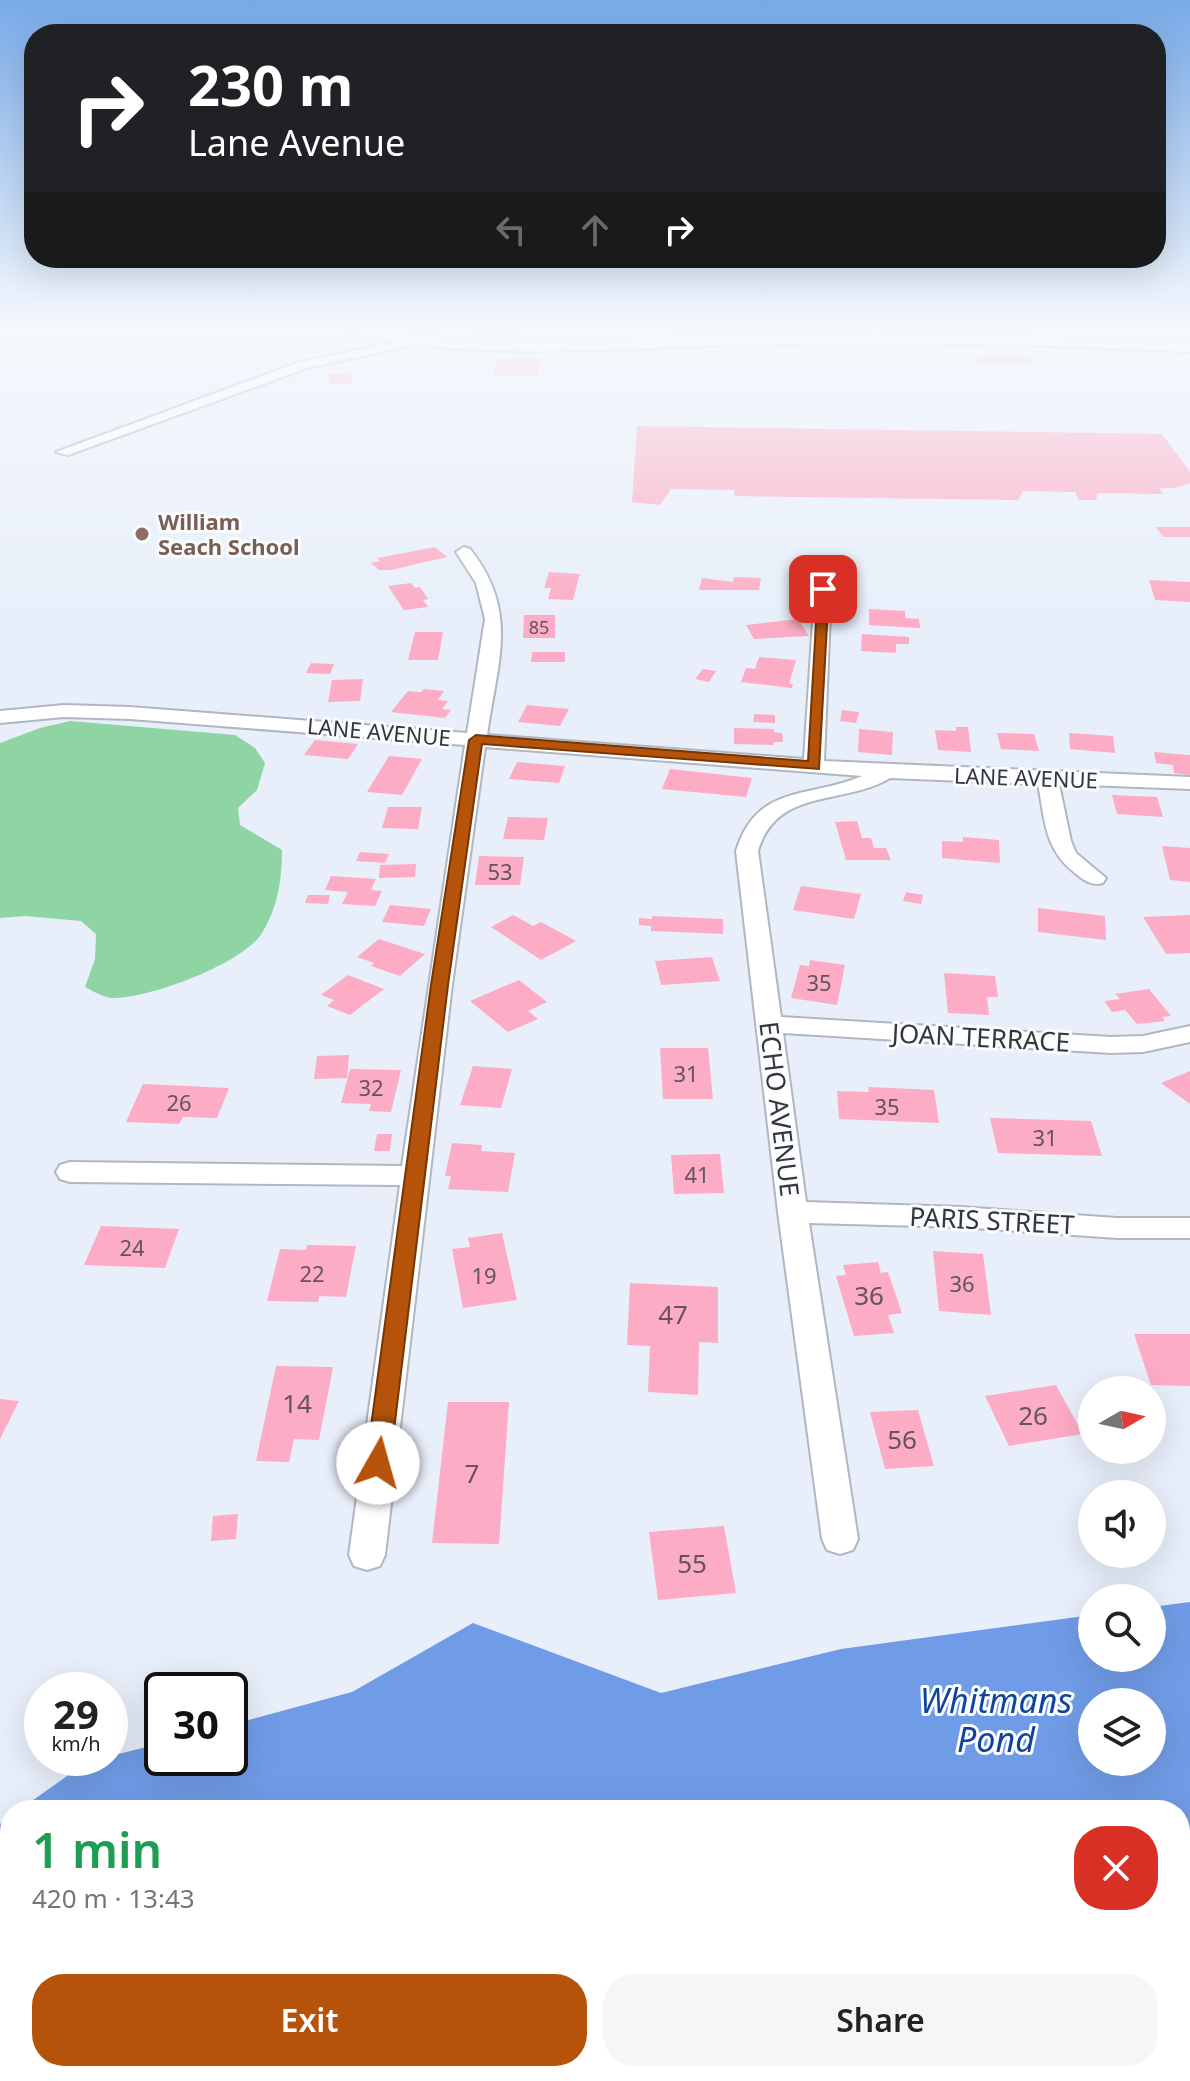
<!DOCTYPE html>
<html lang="en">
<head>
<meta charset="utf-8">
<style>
	:root { --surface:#fff; --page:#f6f6f6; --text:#222; --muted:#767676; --accent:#b45309 }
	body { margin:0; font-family:"Noto Sans",sans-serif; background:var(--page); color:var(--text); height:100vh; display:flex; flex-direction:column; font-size:30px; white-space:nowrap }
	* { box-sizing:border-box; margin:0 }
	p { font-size:26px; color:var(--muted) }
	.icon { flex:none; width:44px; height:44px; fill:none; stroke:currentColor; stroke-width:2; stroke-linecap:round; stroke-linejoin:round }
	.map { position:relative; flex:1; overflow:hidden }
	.details { position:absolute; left:0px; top:1800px; width:1190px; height:282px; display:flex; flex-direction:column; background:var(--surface); border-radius:32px 32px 0 0; box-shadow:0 8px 32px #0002 }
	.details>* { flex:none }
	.hud { position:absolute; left:24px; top:24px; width:1142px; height:244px; border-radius:32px; box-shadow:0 8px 32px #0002; background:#202124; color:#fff; overflow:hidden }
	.needle { width:52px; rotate:81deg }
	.controls { position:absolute; left:1078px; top:1376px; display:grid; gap:16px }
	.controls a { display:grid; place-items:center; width:88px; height:88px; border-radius:50%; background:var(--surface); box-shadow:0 8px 32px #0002; font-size:40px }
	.speed { position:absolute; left:24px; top:1672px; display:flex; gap:16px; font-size:40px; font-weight:700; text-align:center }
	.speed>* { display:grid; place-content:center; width:104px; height:104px; border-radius:50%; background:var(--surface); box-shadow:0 8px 32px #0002; line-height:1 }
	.speed small { font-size:20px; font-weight:400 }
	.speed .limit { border:4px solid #111; border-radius:12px; background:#fff; color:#111 }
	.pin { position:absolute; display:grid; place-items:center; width:68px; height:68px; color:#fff; margin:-34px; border-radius:16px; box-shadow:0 4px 12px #0006 }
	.me { position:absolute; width:88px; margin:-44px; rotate:7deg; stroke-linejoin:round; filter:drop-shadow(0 0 6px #0008) }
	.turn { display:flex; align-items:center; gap:28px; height:168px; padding:0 32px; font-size:36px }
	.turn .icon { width:104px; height:104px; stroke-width:2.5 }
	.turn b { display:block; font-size:56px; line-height:68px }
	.lanes { display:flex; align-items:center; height:76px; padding:0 32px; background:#0003; justify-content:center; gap:40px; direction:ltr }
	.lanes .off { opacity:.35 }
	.round { display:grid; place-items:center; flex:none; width:84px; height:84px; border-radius:32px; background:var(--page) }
	.summary { display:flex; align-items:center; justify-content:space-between; height:136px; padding:0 32px }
	h1 { font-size:48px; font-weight:600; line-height:60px; color:#1e9e55 }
	.primary-button { display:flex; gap:16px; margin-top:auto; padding:16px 32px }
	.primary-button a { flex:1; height:92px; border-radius:32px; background:var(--accent); color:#fff; font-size:32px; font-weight:600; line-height:92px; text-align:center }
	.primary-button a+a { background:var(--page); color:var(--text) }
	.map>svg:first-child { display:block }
	.green { fill:#8fd4a3 }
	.water { fill:#709ce7; fill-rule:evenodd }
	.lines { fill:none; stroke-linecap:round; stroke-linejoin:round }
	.stream { stroke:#709ce7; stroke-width:5 }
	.building { fill:#fcacc4 }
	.minor-casing { stroke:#b0b7c1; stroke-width:4 }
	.secondary-casing { stroke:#b0b7c1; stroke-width:4 }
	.minor { fill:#fff; fill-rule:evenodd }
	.secondary { fill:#fff; fill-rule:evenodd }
	.route { fill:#b45309; stroke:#753606; stroke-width:2 }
	.education-dot { fill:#8d6e63; stroke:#fafcfe; stroke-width:3 }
	.labels { text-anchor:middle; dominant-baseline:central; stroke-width:6; stroke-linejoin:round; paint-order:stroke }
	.far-number-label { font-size:18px; fill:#65545c }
	.far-education-label { font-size:22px; font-weight:bold; fill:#785e54; stroke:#fafcfe; text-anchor:start }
	.far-street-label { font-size:22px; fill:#33363a; stroke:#fafcfe }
	.number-label { font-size:22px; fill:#65545c }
	.street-label { font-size:26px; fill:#33363a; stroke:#fafcfe }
	.near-number-label { font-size:26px; fill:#65545c }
	.near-water-label { font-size:34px; font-style:italic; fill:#10439a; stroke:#fafcfe }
</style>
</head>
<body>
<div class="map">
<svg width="1190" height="2081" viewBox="0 0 1190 2081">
	<rect width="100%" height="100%" fill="#e8effa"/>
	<path class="green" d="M70 721 235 735 255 748 265 763 257 790 238 808 240 825 282 850C282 879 278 907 262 933 244 963 149 999 113 998 104 998 93 991 85 987L95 959 96 934 81 921 25 916 0 918V743L40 728Z"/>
	<path class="water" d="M1190 1602V2081H0V1824L10 1817V2072H1180V1810H19L87 1762 162 1743V1758H230V1725L352 1692 473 1623 661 1693 841 1649 1092 1615V1658H1152V1607ZM1152 1702V1762H1092V1702Z"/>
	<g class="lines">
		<polyline class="stream" points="915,327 929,330"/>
	</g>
	<g class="building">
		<polygon points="483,328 497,328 495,331 518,331 515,336 470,335 474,330"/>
		<polygon points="988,355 1020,356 1028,358 1030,363 973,362 971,358 989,358"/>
		<polygon points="497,358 540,358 538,375 494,375"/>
		<polygon points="351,373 352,383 330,384 330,374"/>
		<polygon points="637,426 1162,434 1190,472 1190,483 1175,488 1159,488 1163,494 1098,493 1096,500 1079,500 1075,492 1023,491 1018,500 735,496 734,490 671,489 660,505 632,502"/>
		<polygon points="1156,527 1190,527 1190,537 1163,537"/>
		<polygon points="435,547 447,557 391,570 379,570 371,563 380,561 377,558"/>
		<polygon points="549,572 580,574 573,600 548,599 551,588 544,588"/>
		<polygon points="734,577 761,578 759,590 699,590 702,578 733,582"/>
		<polygon points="1149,580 1190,582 1190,602 1155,600"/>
		<polygon points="411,583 415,588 420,587 428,599 423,600 428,607 404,610 388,586"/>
		<polygon points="869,609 905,611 905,618 919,619 920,628 869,625"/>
		<polygon points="524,615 555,615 555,638 523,638"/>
		<polygon points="798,619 809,636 754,639 746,625"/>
		<polygon points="415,632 443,632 438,660 408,660"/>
		<polygon points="862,634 909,637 909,644 896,644 896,653 861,651"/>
		<polygon points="532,652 565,652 565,662 531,662"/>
		<polygon points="759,657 796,660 789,684 793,684 792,688 741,682 746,668 755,669"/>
		<polygon points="311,663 334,664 330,674 306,673"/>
		<polygon points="703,669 716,671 709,682 695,679"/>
		<polygon points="363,679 360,701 328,702 332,680"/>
		<polygon points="424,689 444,691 438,700 448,701 442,709 451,710 445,718 391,712 408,691 421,692"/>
		<polygon points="527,705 569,709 560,726 518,722"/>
		<polygon points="842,710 859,712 856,723 840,721"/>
		<polygon points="754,714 775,715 775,723 753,722"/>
		<polygon points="956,727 968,727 971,752 938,750 935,730 956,731"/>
		<polygon points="734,728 774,729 774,732 782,733 783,742 774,742 773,745 734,744"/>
		<polygon points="859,729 893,732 892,755 858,752"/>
		<polygon points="997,733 1034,734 1039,751 1001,749"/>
		<polygon points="1069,733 1113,736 1115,753 1070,749"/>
		<polygon points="315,740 358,744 348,759 304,755"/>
		<polygon points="1154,752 1190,755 1190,775 1174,773 1173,765 1156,763"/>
		<polygon points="389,756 422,759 402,795 367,792"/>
		<polygon points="517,762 565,766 559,783 509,779"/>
		<polygon points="670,769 752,778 746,797 662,789"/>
		<polygon points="1112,795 1157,797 1163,817 1117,814"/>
		<polygon points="388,807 422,807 418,829 382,828"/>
		<polygon points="508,817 548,818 544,840 503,839"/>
		<polygon points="857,821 862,838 871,838 874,848 886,848 891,860 846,860 835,822"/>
		<polygon points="963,837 999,840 1000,863 942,858 942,841 963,842"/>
		<polygon points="1162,846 1190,848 1190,882 1170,880"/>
		<polygon points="360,852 389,854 385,863 356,861"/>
		<polygon points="479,856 524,857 520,885 475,885"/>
		<polygon points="416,864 415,877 379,878 380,865"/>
		<polygon points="331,876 376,879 371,890 382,891 375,906 342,904 348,892 325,890"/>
		<polygon points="801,886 861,894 854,919 793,910"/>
		<polygon points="906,892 923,895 921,904 903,901"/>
		<polygon points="308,895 330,895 328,904 305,903"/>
		<polygon points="390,905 431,909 424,926 382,922"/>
		<polygon points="1038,908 1105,916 1106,940 1038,932"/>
		<polygon points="513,915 533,926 541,922 576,941 541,960 491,927"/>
		<polygon points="1190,915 1190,953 1166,954 1143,917"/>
		<polygon points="652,916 723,919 723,934 651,931 651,926 639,925 639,918 652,919"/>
		<polygon points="379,939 425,954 400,976 371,966 374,963 357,957"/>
		<polygon points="712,957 720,981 661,985 655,961"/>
		<polygon points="810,960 845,965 837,1005 791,998 800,965 809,966"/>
		<polygon points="944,973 995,976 998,997 987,997 989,1015 948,1013"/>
		<polygon points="348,975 384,989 350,1015 327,1006 334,1000 321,995"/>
		<polygon points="519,980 547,1002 528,1011 538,1019 508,1032 470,1001"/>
		<polygon points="1149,989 1171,1016 1162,1017 1165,1021 1137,1024 1125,1010 1112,1012 1104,1001 1120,999 1115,994"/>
		<polygon points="660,1048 708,1048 713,1099 663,1099"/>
		<polygon points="349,1055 347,1078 314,1079 317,1056"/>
		<polygon points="473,1066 512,1069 501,1108 460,1105"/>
		<polygon points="350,1069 401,1070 391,1112 369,1111 371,1104 341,1103"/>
		<polygon points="1190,1071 1190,1104 1161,1083"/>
		<polygon points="143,1084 229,1088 217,1118 183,1117 179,1124 126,1122"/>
		<polygon points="868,1087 934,1090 939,1123 839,1119 837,1091 869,1092"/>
		<polygon points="990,1118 1091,1121 1102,1156 998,1153"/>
		<polygon points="377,1134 392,1134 390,1151 374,1151"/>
		<polygon points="452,1143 482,1145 481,1151 515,1153 508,1192 448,1189 451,1176 445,1176"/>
		<polygon points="720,1154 724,1193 674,1194 671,1155"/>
		<polygon points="101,1226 179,1229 165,1268 84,1265"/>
		<polygon points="502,1233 517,1300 463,1308 452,1249 470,1247 468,1238"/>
		<polygon points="307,1245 356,1246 346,1297 319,1296 318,1302 267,1301 280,1249 306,1250"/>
		<polygon points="933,1251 983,1254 991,1315 939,1311"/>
		<polygon points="878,1262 881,1273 888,1272 902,1313 888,1315 894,1333 854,1336 836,1276 846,1275 843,1265"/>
		<polygon points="630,1283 718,1287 718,1343 699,1342 698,1395 648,1392 650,1346 627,1345"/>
		<polygon points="1134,1334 1190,1334 1190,1386 1151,1385"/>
		<polygon points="276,1366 333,1367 319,1440 294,1439 289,1462 256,1461"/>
		<polygon points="1056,1385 1083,1434 1009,1446 985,1396"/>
		<polygon points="0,1399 19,1401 0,1439"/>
		<polygon points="448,1402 509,1402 499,1544 432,1543"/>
		<polygon points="918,1410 934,1466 885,1469 870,1412"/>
		<polygon points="238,1514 236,1539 211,1541 213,1516"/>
		<polygon points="724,1526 736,1593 658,1600 649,1532"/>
	</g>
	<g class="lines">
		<defs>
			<g id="minor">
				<polygon points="419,337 425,341 423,343 307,368 68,455 56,452 300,362"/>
				<path d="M464 547 470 549C520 612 497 662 487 735L804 759 815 589 823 584 831 589 824 761 1190 777V789L1059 784 1071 841 1076 853 1106 878 1103 883C1091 886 1085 881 1075 873 1044 849 1045 820 1038 784L890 778C843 806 777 787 758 851L781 1017 1111 1037 1143 1036 1190 1026V1042L1143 1052 1111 1053 783 1033 806 1202 960 1207 1117 1218H1190V1238H1117L960 1227 809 1223 858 1539 853 1550 840 1554 827 1550 822 1539 778 1212 736 851C757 783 809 799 862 776L485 747 452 985 385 1555 380 1566 367 1570 354 1566 349 1555 400 1185 70 1182 60 1179 56 1172 60 1165 70 1162 402 1166 465 745 130 719 64 717 0 723V711L64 705 130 707 467 733 485 619 476 583 456 552Z"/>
			</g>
			<path id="secondary" d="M342 327H372L441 338 487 341 895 333 1190 342V352C1039 344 887 341 736 345 604 348 474 363 344 331Z"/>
		</defs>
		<use href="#minor" class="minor-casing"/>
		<use href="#secondary" class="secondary-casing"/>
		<use href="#minor" class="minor"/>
		<use href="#secondary" class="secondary"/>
	</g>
	<linearGradient id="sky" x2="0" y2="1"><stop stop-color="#78aae8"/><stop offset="0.53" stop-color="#f5f8fd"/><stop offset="1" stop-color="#f5f8fd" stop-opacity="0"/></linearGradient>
	<rect width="1190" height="618" fill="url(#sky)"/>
	<polygon class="route" points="823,585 829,589 819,769 482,744 448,985 390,1463 387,1470 378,1473 369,1470 366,1463 431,985 469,740 476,735 808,761 818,589"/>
	<circle class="education-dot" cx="142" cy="534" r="8"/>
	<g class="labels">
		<g class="far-number-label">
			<text x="539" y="627">85</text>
		</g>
		<g class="far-education-label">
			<text x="158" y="521">William<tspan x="158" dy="25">Seach School</tspan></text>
		</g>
		<g class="far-street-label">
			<text transform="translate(379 731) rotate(5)">LANE AVENUE</text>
			<text transform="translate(1026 777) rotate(2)">LANE AVENUE</text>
		</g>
		<g class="number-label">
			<text x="500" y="871">53</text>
			<text x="819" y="982">35</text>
			<text x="686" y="1073">31</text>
			<text x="371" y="1087">32</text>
			<text x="179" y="1102">26</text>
			<text x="887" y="1106">35</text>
			<text x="1045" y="1137">31</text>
			<text x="697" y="1174">41</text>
			<text x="132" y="1247">24</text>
			<text x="312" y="1273">22</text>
			<text x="484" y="1275">19</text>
			<text x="962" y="1283">36</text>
		</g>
		<g class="street-label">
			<text transform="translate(981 1037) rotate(3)">JOAN TERRACE</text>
			<text transform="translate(780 1109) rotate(83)">ECHO AVENUE</text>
			<text transform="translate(992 1220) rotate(3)">PARIS STREET</text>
		</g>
		<g class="near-number-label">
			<text x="869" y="1295">36</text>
			<text x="673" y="1314">47</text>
			<text x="297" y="1403">14</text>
			<text x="1033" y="1415">26</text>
			<text x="902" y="1439">56</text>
			<text x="472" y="1473">7</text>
			<text x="692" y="1563">55</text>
		</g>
		<g class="near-water-label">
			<text x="996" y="1700">Whitmans<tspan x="996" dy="39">Pond</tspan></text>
		</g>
	</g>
</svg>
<div class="controls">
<a><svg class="needle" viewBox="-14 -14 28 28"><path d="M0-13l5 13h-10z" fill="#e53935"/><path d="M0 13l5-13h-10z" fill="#767676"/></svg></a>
<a><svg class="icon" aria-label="sound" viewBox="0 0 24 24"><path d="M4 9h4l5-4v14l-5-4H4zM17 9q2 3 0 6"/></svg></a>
<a><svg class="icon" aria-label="search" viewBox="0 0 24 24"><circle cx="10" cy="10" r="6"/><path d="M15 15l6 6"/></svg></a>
<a><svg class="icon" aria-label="layers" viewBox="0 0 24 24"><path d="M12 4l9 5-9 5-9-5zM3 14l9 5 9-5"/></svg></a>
</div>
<div class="speed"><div>29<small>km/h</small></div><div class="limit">30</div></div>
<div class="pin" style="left:823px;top:589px;background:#d93025"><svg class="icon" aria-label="arrive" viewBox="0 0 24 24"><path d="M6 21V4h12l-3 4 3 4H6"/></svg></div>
<svg class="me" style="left:378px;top:1463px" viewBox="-20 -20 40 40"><circle r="19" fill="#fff"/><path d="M0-13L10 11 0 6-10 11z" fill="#b45309"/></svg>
<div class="hud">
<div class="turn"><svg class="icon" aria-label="right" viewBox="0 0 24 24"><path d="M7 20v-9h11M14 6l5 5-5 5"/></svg><div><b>230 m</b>Lane Avenue</div></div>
<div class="lanes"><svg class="icon off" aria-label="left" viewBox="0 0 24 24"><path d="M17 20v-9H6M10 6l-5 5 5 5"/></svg><svg class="icon off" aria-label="ahead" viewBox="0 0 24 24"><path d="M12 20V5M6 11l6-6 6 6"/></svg><svg class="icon" aria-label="right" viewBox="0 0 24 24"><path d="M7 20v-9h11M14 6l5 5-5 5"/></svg></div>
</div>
<section class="details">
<div class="summary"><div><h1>1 min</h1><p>420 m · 13:43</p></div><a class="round" style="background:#d93025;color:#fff"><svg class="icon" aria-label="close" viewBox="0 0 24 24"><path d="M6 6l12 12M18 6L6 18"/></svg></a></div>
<div class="primary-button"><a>Exit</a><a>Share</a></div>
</section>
</div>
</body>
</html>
